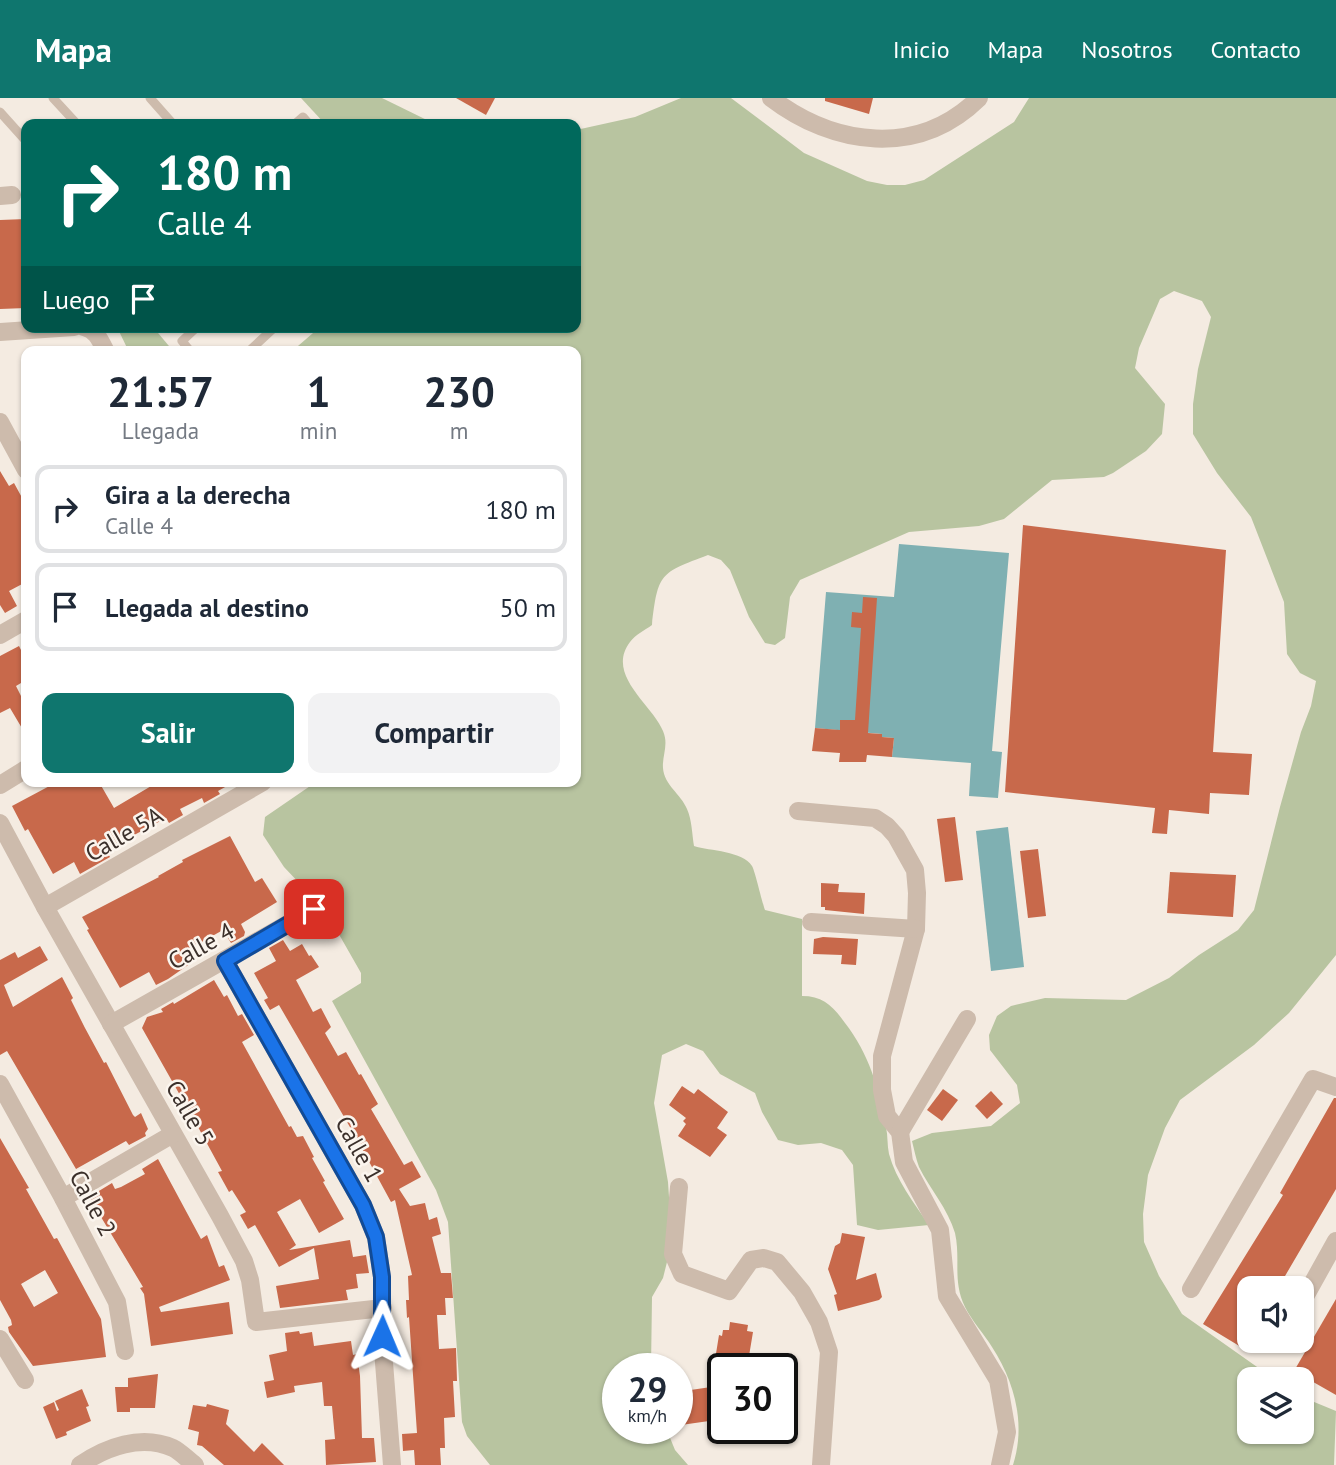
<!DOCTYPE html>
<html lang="es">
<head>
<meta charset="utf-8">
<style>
	:root { --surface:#fff; --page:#f2f2f3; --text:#1f2937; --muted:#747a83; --line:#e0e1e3; --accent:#0f766e }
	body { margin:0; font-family:"PT Sans",sans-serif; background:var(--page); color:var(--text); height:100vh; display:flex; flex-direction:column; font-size:26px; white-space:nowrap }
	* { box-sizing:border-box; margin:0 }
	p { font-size:23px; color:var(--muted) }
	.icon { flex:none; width:38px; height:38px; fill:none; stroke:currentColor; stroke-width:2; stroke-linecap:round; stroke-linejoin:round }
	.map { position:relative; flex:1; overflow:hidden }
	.side { position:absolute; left:21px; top:248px; width:560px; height:441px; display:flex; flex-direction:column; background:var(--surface); border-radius:14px; box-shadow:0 2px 5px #0004 }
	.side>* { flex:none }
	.top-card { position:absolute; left:21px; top:21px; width:560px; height:214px; border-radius:14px; box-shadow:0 2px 5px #0004; background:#00695c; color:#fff; overflow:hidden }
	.buttons { position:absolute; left:1237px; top:1178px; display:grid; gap:14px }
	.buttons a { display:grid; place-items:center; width:77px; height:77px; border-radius:14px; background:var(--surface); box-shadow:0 2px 5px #0004; font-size:35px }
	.speed { position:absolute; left:602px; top:1255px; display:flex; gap:14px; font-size:35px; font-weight:700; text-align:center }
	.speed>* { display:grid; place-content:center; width:91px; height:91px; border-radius:50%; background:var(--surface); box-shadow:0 2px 5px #0004; line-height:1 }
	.speed small { font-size:18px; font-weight:400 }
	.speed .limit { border:4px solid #111; border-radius:10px; background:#fff; color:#111 }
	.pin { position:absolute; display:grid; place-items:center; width:60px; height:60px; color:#fff; margin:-30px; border-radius:14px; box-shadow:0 4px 10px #0006 }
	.me { position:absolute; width:77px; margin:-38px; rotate:1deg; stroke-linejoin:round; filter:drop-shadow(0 0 5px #0008) }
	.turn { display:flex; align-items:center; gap:24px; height:147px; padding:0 21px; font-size:32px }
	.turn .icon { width:91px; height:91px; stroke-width:2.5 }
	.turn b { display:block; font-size:49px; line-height:60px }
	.then { display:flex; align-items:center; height:66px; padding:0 21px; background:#0003; gap:14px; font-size:26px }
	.eta { display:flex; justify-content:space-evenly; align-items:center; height:119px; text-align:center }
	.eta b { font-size:42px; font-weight:700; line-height:49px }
	.primary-button { display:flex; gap:14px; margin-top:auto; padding:14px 21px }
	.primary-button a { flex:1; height:80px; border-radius:14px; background:var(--accent); color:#fff; font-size:28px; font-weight:700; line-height:80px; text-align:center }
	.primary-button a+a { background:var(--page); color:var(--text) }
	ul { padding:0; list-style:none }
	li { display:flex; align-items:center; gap:21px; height:88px; margin:0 14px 10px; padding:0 7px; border:4px solid var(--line); border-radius:14px }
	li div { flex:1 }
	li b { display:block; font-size:26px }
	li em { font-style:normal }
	header { display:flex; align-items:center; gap:42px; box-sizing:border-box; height:98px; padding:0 35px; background:var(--accent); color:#fff }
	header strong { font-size:33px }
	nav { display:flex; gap:38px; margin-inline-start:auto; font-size:24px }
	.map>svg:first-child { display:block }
	.green { fill:#b8c4a0 }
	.water { fill:#7fb0b2 }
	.building { fill:#c8694b; fill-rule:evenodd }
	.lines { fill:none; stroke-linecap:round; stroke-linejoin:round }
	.service { stroke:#cdbbac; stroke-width:9 }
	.minor { stroke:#cdbbac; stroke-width:18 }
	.route-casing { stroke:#114b97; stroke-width:18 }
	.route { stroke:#1a73e8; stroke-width:12 }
	.labels { text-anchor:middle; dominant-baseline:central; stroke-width:5; stroke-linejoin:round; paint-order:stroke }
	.street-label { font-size:24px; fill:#3b302b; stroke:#fbf5ee }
</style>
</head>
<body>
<header>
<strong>Mapa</strong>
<nav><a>Inicio</a><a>Mapa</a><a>Nosotros</a><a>Contacto</a></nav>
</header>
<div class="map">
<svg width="1336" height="1367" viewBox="0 0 1336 1367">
	<rect width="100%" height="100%" fill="#f4ebe1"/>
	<g class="green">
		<polygon points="301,0 382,0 435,26 325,26"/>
		<path d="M681 0H731L804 55 867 83 887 87H905L924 82 1014 24 1029 0H1336V857L1289 915 1254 947 1180 1002 1165 1030 1148 1077 1143 1116 1144 1144 1159 1178 1182 1216 1274 1281H1250V1334H1302V1299L1336 1313 1334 1367H1013C1026 1326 1015 1285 992 1249 984 1236 972 1223 965 1209 952 1182 961 1162 955 1135 948 1111 930 1091 919 1069 916 1061 914 1051 912 1043L932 1035 991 1028 1020 1005 1017 987 990 952 989 937 997 918 1011 908 1045 900 1126 902 1169 880 1199 857 1238 832 1254 812 1280 709 1301 634 1311 608 1316 583 1300 575 1287 556 1284 504 1251 419 1217 375 1193 336V306L1198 271 1211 219 1202 203 1174 193 1160 201 1139 250 1135 270 1165 306 1162 336 1146 353 1113 375 1104 379 1052 382 1004 421 979 428 909 434 800 482 790 499 785 540 775 547 765 545 749 519 730 472 721 462 708 457C660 475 658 475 652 527 645 532 635 537 630 544 605 577 653 607 663 633 669 647 662 657 663 670 664 687 681 696 687 711 692 722 692 736 694 748 710 753 743 753 752 768 755 773 762 804 765 812L802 821V898C823 898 833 908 845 925 869 956 879 990 886 1029 888 1038 887 1047 889 1056 896 1082 914 1105 929 1127L878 1132 857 1127 853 1067 842 1052 821 1045 798 1047 778 1042 762 1014 755 995 720 976 703 953 686 946 662 957 654 1005 668 1084 672 1144 663 1180 652 1199 651 1270H618V1330H666L675 1352 688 1367H490L467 1338 462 1324 448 1124 436 1092 332 903 361 885V875L316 796 302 788 284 769 263 737 265 719 316 684H576V254H291L320 229H576V32L635 19Z"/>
		<polygon points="117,229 153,229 174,254 129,254"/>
	</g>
	<g class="water">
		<polygon points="899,446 1009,455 992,653 1002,654 998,700 969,698 971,665 892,659 894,640 882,639 882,636 815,630 826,494 894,499"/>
		<polygon points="1008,729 1024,869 991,873 976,733"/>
	</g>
	<g class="building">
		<polygon points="456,0 495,0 486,17"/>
		<polygon points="825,0 873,0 869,16 825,3"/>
		<polygon points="26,121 26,210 0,211 0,122"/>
		<polygon points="0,373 9,388 14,385 26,407 26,484 9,493 17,508 5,515 0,507"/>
		<polygon points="1023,427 1226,452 1213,654 1252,656 1249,697 1210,695 1209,716 1169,712 1167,736 1152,735 1155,710 1005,694"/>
		<polygon points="863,499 877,500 868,635 882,636 882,639 894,640 892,659 867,657 866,664 839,664 840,655 812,653 815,630 840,632 840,622 855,622 861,530 851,529 852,514 862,515"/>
		<polygon points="19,548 26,562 26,582 16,588 26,608 26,637 10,610 0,615 0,558"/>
		<polygon points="57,684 99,684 114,710 158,684 234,684 218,693 220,696 204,705 202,700 180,711 183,717 169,725 166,720 106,752 110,759 80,776 74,764 53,776 28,731 25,733 12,708"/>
		<polygon points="955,719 963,782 945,784 937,721"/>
		<polygon points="230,738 255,784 262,780 277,804 241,826 245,834 244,838 231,845 223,832 184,854 191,865 168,881 156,887 149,874 120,890 87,832 89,831 82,819 159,779 158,778 183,764 182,762"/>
		<polygon points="1038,751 1046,818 1028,820 1020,753"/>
		<polygon points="1170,774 1236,777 1233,819 1167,815"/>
		<polygon points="821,785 839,786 838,794 865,795 864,816 825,812 825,809 821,809"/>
		<polygon points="823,839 858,841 856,867 841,866 842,857 813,856 814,841"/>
		<polygon points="283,842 290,853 302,846 309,858 311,857 319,869 296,882 313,914 321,910 331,929 325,935 338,958 346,954 359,977 361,976 378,1006 371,1011 404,1067 412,1063 421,1079 399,1091 410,1108 425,1105 429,1122 437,1119 441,1136 432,1139 441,1175 451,1175 453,1200 445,1200 446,1217 437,1217 439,1251 456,1250 457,1283 453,1283 455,1319 444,1320 445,1350 440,1350 441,1367 415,1367 414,1352 403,1353 402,1336 417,1335 409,1219 407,1220 406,1202 409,1202 408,1178 412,1177 395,1102 391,1104 354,1036 279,907 270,912 264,902 268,900 254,875 276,863 269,850"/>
		<polygon points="40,848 48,862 4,887 13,909 62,879 73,900 71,902 85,930 104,965 106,964 133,1017 135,1019 141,1015 148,1031 145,1035 146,1038 129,1047 126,1043 76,1071 7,953 0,957 0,862 15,854 18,860"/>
		<polygon points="214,882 224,899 227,897 238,918 242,916 254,937 242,944 289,1029 291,1028 297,1039 303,1038 314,1059 312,1060 325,1083 323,1084 344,1121 319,1135 300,1101 277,1114 296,1147 289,1152 350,1142 353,1159 366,1157 369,1175 356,1176 358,1190 346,1192 348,1202 280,1210 276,1188 319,1181 314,1150 279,1169 255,1127 248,1131 240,1117 246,1114 232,1092 229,1094 218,1074 222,1073 198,1029 142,930 147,919 163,914 161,911 173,904 174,906"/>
		<polygon points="682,988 694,996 698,991 728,1014 717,1030 727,1037 710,1059 678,1038 686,1026 683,1023 686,1020 669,1007"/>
		<polygon points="943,991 958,1002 942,1023 927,1012"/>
		<polygon points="991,993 1003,1006 987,1021 975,1008"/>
		<polygon points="1334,1000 1336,1000 1336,1091 1278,1190 1250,1190 1250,1236 1241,1249 1203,1226 1283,1097 1280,1095"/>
		<path d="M0 1040 29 1090 26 1091 54 1141 57 1140 101 1221 106 1259 33 1268 9 1234 8 1229 12 1227 11 1222 0 1202ZM45 1172 58 1195 34 1209 21 1186Z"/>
		<polygon points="158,1061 201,1141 207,1137 219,1169 224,1167 230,1182 159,1209 161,1214 229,1204 233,1236 151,1248 144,1196 140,1190 143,1189 89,1099 112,1085 115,1091 121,1089 145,1076 142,1071"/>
		<polygon points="842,1135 865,1139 856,1182 876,1175 882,1199 879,1202 838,1213 834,1197 837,1196 828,1171 835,1148 840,1145"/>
		<polygon points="1336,1201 1336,1297 1294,1273"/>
		<polygon points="730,1224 748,1227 747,1233 753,1234 747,1270 714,1268 719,1237 722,1238 723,1232 729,1232"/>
		<polygon points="299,1233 300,1236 312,1234 314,1248 351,1243 353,1257 357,1256 360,1278 362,1340 374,1340 376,1364 326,1367 325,1342 335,1341 332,1308 324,1308 322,1284 294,1288 295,1294 267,1300 264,1284 274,1282 269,1257 287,1253 285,1235"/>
		<polygon points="158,1276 155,1310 130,1310 130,1314 117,1314 115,1289 128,1289 128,1280"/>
		<polygon points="711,1289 716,1322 681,1327 677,1294"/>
		<polygon points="82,1291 89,1308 86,1309 91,1323 66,1334 67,1337 56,1341 43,1309 54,1304 57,1313 59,1312 55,1303"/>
		<polygon points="207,1306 229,1312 226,1326 254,1354 262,1345 284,1367 224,1367 202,1348 197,1347 199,1334 188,1331 193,1307 206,1309"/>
	</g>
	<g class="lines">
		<g class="service">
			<polyline points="53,0 77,26"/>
			<polyline points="150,0 173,26"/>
			<polyline points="0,14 26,43"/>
			<polyline points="295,26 303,19 309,26"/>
			<polyline points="191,254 182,243 197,229"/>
			<polyline points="248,254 275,229"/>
		</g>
		<g class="minor">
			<path d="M771 0C834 48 918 60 979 0"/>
			<polyline points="0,98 12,97"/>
			<path d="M84 229C96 231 101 244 106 254"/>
			<polyline points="0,234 74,229"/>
			<polyline points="0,324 26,372"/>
			<polyline points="0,537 26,522"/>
			<polyline points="0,687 26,671"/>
			<polyline points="798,713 875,720 887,728 896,738 915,772 917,795 916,831 882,958 882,992 887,1018 900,1034 904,1064 940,1132 947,1198 998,1282 1007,1334 1000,1367"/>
			<polyline points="0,725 45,809 220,1118 244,1163 250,1182 256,1224 383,1210"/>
			<polyline points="45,809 263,684"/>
			<polyline points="811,824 916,831"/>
			<polyline points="225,863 363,1107 376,1139 382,1179 382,1239 392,1367"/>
			<polyline points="111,926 314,811"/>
			<polyline points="0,986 63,1100 117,1204 125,1253"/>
			<polyline points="900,1034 967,921"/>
			<polyline points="679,1089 673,1156 682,1176 729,1193 751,1162 764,1160 777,1164 802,1194 819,1224 829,1254 821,1367"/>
			<polyline points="63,1100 173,1036"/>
			<polyline points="1191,1191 1313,981 1336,989"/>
			<polyline points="1302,1204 1336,1143"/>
			<polyline points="0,1241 25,1282"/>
			<path d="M80 1367C106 1349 141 1336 173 1350 181 1354 188 1362 195 1367"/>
		</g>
	</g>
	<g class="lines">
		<defs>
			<polyline id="route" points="314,811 225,863 363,1107 376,1139 382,1179 382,1238"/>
		</defs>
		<use href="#route" class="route-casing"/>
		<use href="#route" class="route"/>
	</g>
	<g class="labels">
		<g class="street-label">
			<text transform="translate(124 736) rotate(-30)">Calle 5A</text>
			<text transform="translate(201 848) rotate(-29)">Calle 4</text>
			<text transform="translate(190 1015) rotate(60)">Calle 5</text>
			<text transform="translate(359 1051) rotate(61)">Calle 1</text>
			<text transform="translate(93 1105) rotate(62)">Calle 2</text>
		</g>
	</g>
</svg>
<div class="buttons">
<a><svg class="icon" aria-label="sound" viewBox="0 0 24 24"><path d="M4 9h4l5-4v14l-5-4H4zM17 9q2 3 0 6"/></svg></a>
<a><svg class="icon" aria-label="layers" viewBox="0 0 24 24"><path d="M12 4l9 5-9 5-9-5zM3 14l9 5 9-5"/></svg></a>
</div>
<div class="speed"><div>29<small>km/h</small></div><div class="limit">30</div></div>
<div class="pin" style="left:314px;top:811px;background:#d93025"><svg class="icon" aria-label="arrive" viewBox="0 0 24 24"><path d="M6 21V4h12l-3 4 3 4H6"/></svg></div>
<svg class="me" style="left:382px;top:1238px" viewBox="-20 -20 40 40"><path d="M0-17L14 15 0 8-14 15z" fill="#1a73e8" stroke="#fff" stroke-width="4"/></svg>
<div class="top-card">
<div class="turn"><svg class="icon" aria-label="right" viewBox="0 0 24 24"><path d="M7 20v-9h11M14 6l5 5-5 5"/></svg><div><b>180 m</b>Calle 4</div></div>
<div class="then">Luego<svg class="icon" aria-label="arrive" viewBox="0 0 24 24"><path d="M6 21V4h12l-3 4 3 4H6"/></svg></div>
</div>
<section class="side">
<div class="eta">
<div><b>21:57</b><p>Llegada</p></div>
<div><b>1</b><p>min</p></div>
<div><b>230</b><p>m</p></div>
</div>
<ul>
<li><svg class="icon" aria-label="right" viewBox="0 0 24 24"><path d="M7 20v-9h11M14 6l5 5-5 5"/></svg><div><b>Gira a la derecha</b><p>Calle 4</p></div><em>180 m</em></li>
<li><svg class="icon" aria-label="arrive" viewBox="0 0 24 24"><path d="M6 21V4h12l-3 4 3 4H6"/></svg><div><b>Llegada al destino</b></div><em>50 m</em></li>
</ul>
<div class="primary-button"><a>Salir</a><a>Compartir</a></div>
</section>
</div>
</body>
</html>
